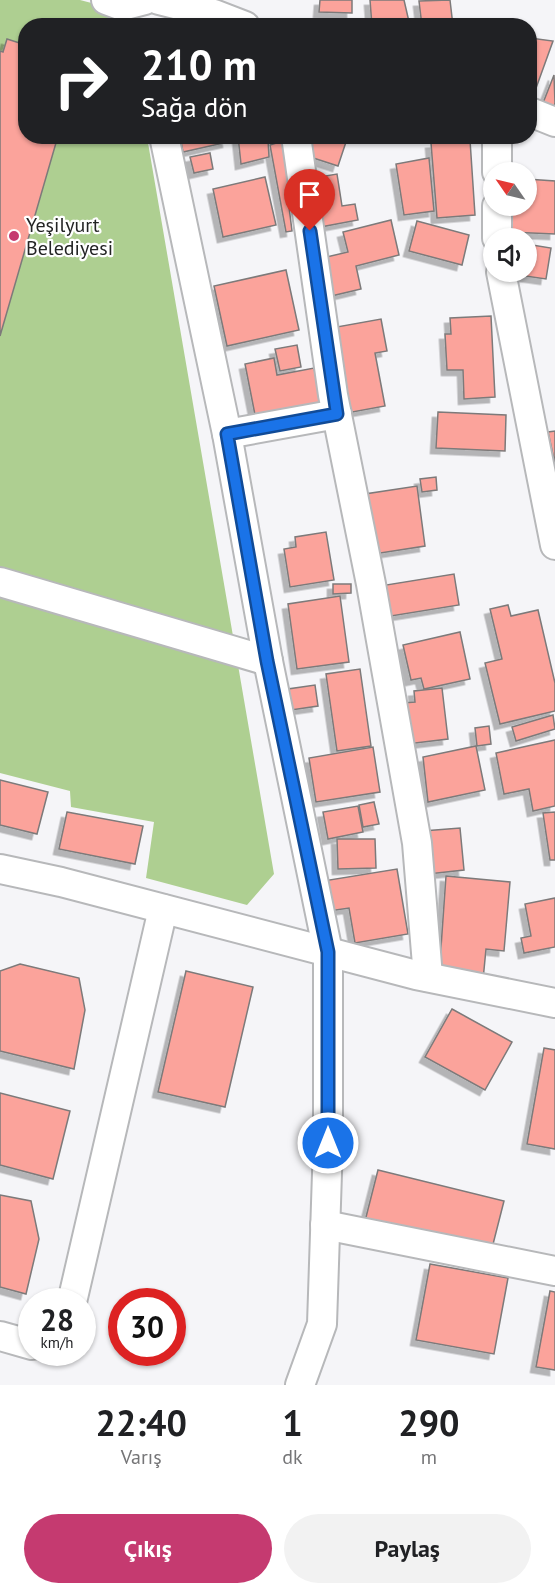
<!DOCTYPE html>
<html lang="tr">
<head>
<meta charset="utf-8">
<style>
	:root { --surface:#fff; --page:#f2f2f2; --text:#202124; --muted:#757577; --accent:#c53a70 }
	body { margin:0; font-family:"PT Sans",sans-serif; background:var(--page); color:var(--text); height:100vh; display:flex; flex-direction:column; font-size:22px; white-space:nowrap }
	* { box-sizing:border-box; margin:0 }
	p { font-size:20px; color:var(--muted) }
	.icon { flex:none; width:33px; height:33px; fill:none; stroke:currentColor; stroke-width:2; stroke-linecap:round; stroke-linejoin:round }
	.map { position:relative; height:1385px; overflow:hidden }
	.sheet { display:flex; flex-direction:column; background:var(--surface); flex:1 }
	.sheet>* { flex:none }
	.hud { position:absolute; left:18px; top:18px; width:519px; height:126px; border-radius:24px; box-shadow:0 2px 4px #0004; background:#202124; color:#fff; overflow:hidden }
	.needle { width:39px; rotate:304deg }
	.tools { position:absolute; left:483px; top:162px; display:grid; gap:12px }
	.tools a { display:grid; place-items:center; width:54px; height:54px; border-radius:50%; background:var(--surface); box-shadow:0 2px 4px #0004; font-size:30px }
	.speed { position:absolute; left:18px; top:1288px; display:flex; gap:12px; font-size:30px; font-weight:700; text-align:center }
	.speed>* { display:grid; place-content:center; width:78px; height:78px; border-radius:50%; background:var(--surface); box-shadow:0 2px 4px #0004; line-height:1 }
	.speed small { font-size:15px; font-weight:400 }
	.speed .limit { border:9px solid #d22; background:#fff; color:#111 }
	.pin { position:absolute; display:grid; place-items:center; width:51px; height:51px; color:#fff; margin:-62px -26px; border-radius:50% 50% 50% 0; rotate:-45deg; box-shadow:0 0 6px #0007 }
	.pin .icon { rotate:45deg }
	.me { position:absolute; width:66px; margin:-33px; rotate:0deg; stroke-linejoin:round; filter:drop-shadow(0 0 4px #0008) }
	.turn { display:flex; align-items:center; gap:21px; height:126px; padding:0 24px; font-size:27px }
	.turn .icon { width:78px; height:78px; stroke-width:2.5 }
	.turn b { display:block; font-size:42px; line-height:51px }
	.eta { display:flex; justify-content:space-evenly; align-items:center; height:102px; text-align:center }
	.eta b { font-size:36px; font-weight:700; line-height:42px }
	.button { display:flex; gap:12px; margin-top:auto; padding:12px 24px }
	.button a { flex:1; height:69px; border-radius:36px; background:var(--accent); color:#fff; font-size:24px; font-weight:700; line-height:69px; text-align:center }
	.button a+a { background:var(--page); color:var(--text) }
	.map>svg:first-child { display:block }
	.green { fill:#aecf91 }
	.building { fill:#fba39b; stroke:#7d7a7a; stroke-width:1.5; filter:url(#shadow) }
	.lines { fill:none; stroke-linecap:round; stroke-linejoin:round }
	.minor-casing { stroke:#b7b8ba; stroke-width:32 }
	.minor { stroke:#fff; stroke-width:28 }
	.route-casing { stroke:#114b97; stroke-width:15 }
	.route { stroke:#1a73e8; stroke-width:10 }
	.poi-dot { fill:#c53a70; stroke:#fff; stroke-width:2 }
	.labels { text-anchor:middle; dominant-baseline:central; stroke-width:4.5; stroke-linejoin:round; paint-order:stroke }
	.poi-label { font-size:20px; fill:#232424; stroke:#fff; text-anchor:start }
</style>
</head>
<body>
<div class="map">
<svg width="555" height="1385" viewBox="0 0 555 1385">
	<defs>
		<filter id="shadow"><feDropShadow dx="-5.5" dy="5.5" stdDeviation="0" flood-color="#0004"/></filter>
	</defs>
	<rect width="100%" height="100%" fill="#f5f5f8"/>
	<polygon class="green" points="0,0 80,0 103,6 121,25 26,26 26,136 147,137 274,874 247,905 146,878 154,822 71,807 70,791 0,773"/>
	<g class="building">
		<polygon points="320,0 352,0 352,13 319,12"/>
		<polygon points="370,0 404,0 410,26 372,26"/>
		<polygon points="450,0 453,26 422,26 419,1"/>
		<polygon points="530,38 553,41 535,91 530,88"/>
		<polygon points="7,39 26,45 26,136 58,136 0,336 0,51 3,52"/>
		<polygon points="554,75 555,103 554,107 543,103"/>
		<polygon points="227,136 228,142 183,152 180,137"/>
		<polygon points="238,136 260,136 268,140 269,157 241,164"/>
		<polygon points="307,136 348,136 338,166 301,154"/>
		<polygon points="289,139 300,194 288,199 292,231 286,232 270,145"/>
		<polygon points="470,140 475,215 437,218 431,143"/>
		<polygon points="210,153 213,169 194,173 190,157"/>
		<polygon points="429,158 434,211 404,215 396,164"/>
		<polygon points="337,174 342,206 355,204 358,220 315,228 307,179"/>
		<polygon points="265,177 276,225 223,237 213,189"/>
		<polygon points="526,179 555,181 555,234 506,232 507,206 526,206"/>
		<polygon points="391,220 399,255 356,266 361,289 327,297 318,259 348,252 343,232"/>
		<polygon points="417,221 469,235 462,265 409,251"/>
		<polygon points="526,244 551,248 546,279 504,273 526,272"/>
		<polygon points="286,270 299,330 227,346 214,286"/>
		<polygon points="491,316 495,397 464,399 463,370 447,370 445,334 451,334 450,318"/>
		<polygon points="381,319 387,351 375,353 385,406 347,413 331,328"/>
		<polygon points="297,345 301,367 280,371 275,349"/>
		<polygon points="274,358 277,375 314,368 323,412 257,425 245,364"/>
		<polygon points="438,412 506,415 505,451 436,448"/>
		<polygon points="555,431 555,464 548,432"/>
		<polygon points="436,477 437,490 422,492 420,479"/>
		<polygon points="417,486 425,546 374,554 365,494"/>
		<polygon points="326,532 334,580 290,587 284,549 296,547 295,537"/>
		<polygon points="454,574 459,605 391,616 386,585"/>
		<polygon points="333,584 351,584 351,593 333,594"/>
		<polygon points="340,596 349,662 297,669 288,604"/>
		<polygon points="508,605 511,616 538,610 555,683 555,711 500,724 485,663 502,659 490,609"/>
		<polygon points="460,632 470,679 424,689 421,678 411,680 403,645"/>
		<polygon points="360,669 371,746 337,751 326,674"/>
		<polygon points="315,685 318,706 291,710 288,689"/>
		<polygon points="442,688 448,739 407,744 402,703 415,702 414,691"/>
		<polygon points="553,715 555,729 516,741 512,727"/>
		<polygon points="489,726 491,744 477,746 475,728"/>
		<polygon points="555,740 555,806 533,811 529,789 504,794 496,753"/>
		<polygon points="476,746 485,790 428,802 423,757"/>
		<polygon points="373,747 380,792 316,802 309,758"/>
		<polygon points="0,780 48,792 37,834 0,825"/>
		<polygon points="374,802 379,824 363,827 359,805"/>
		<polygon points="358,806 363,832 328,839 323,812"/>
		<polygon points="67,812 143,826 135,864 59,849"/>
		<polygon points="555,812 555,860 550,860 543,813"/>
		<polygon points="460,828 464,870 428,874 423,831"/>
		<polygon points="337,839 375,839 376,868 338,869"/>
		<polygon points="397,869 408,934 355,943 349,908 329,911 323,881"/>
		<polygon points="446,876 510,882 504,951 486,949 483,980 439,976"/>
		<polygon points="555,898 555,947 524,953 521,938 531,936 525,904"/>
		<polygon points="20,964 79,978 85,1010 74,1069 0,1051 0,971"/>
		<polygon points="186,971 253,987 225,1107 158,1092"/>
		<polygon points="452,1009 512,1042 485,1090 425,1057"/>
		<polygon points="544,1048 555,1050 555,1149 527,1144"/>
		<polygon points="0,1093 70,1111 53,1179 0,1165"/>
		<polygon points="378,1170 504,1201 490,1256 364,1225"/>
		<polygon points="0,1195 31,1201 39,1239 26,1294 0,1287"/>
		<polygon points="430,1264 508,1278 494,1354 416,1340"/>
		<polygon points="550,1291 555,1292 555,1370 536,1367"/>
	</g>
	<g class="lines">
		<defs>
			<g id="minor">
				<polyline points="106,0 122,6 145,0"/>
				<polyline points="159,0 214,14 245,26"/>
				<polyline points="530,112 555,122"/>
				<polyline points="164,136 227,434 268,661 328,952 328,1143 322,1324 300,1385"/>
				<polyline points="296,136 333,395 371,584 417,843 428,977"/>
				<polyline points="497,172 497,136"/>
				<polyline points="497,238 497,206"/>
				<polyline points="501,272 555,545"/>
				<polyline points="227,434 337,414"/>
				<polyline points="0,582 268,661"/>
				<polyline points="0,869 61,882 416,975 555,1003"/>
				<polyline points="325,1225 555,1271"/>
				<polyline points="72,1302 163,909"/>
				<polyline points="0,1336 32,1345"/>
			</g>
		</defs>
		<use href="#minor" class="minor-casing"/>
		<use href="#minor" class="minor"/>
	</g>
	<g class="lines">
		<defs>
			<polyline id="route" points="310,231 337,414 227,434 267,661 328,952 328,1143"/>
		</defs>
		<use href="#route" class="route-casing"/>
		<use href="#route" class="route"/>
	</g>
	<circle class="poi-dot" cx="14" cy="236" r="6"/>
	<g class="labels">
		<g class="poi-label">
			<text x="26" y="225">Yeşilyurt<tspan x="26" dy="23">Belediyesi</tspan></text>
		</g>
	</g>
</svg>
<div class="tools">
<a><svg class="needle" viewBox="-14 -14 28 28"><path d="M0-13l5 13h-10z" fill="#e53935"/><path d="M0 13l5-13h-10z" fill="#757577"/></svg></a>
<a><svg class="icon" aria-label="sound" viewBox="0 0 24 24"><path d="M4 9h4l5-4v14l-5-4H4zM17 9q2 3 0 6"/></svg></a>
</div>
<div class="speed"><div>28<small>km/h</small></div><div class="limit">30</div></div>
<div class="pin" style="left:310px;top:231px;background:#d93025"><svg class="icon" aria-label="arrive" viewBox="0 0 24 24"><path d="M6 21V4h12l-3 4 3 4H6"/></svg></div>
<svg class="me" style="left:328px;top:1143px" viewBox="-20 -20 40 40"><circle r="17" fill="#1a73e8" stroke="#fff" stroke-width="3"/><path d="M0-11L8 9 0 5-8 9z" fill="#fff"/></svg>
<div class="hud">
<div class="turn"><svg class="icon" aria-label="right" viewBox="0 0 24 24"><path d="M7 20v-9h11M14 6l5 5-5 5"/></svg><div><b>210 m</b>Sağa dön</div></div>
</div>
</div>
<section class="sheet">
<div class="eta">
<div><b>22:40</b><p>Varış</p></div>
<div><b>1</b><p>dk</p></div>
<div><b>290</b><p>m</p></div>
</div>
<div class="button"><a>Çıkış</a><a>Paylaş</a></div>
</section>
</body>
</html>
